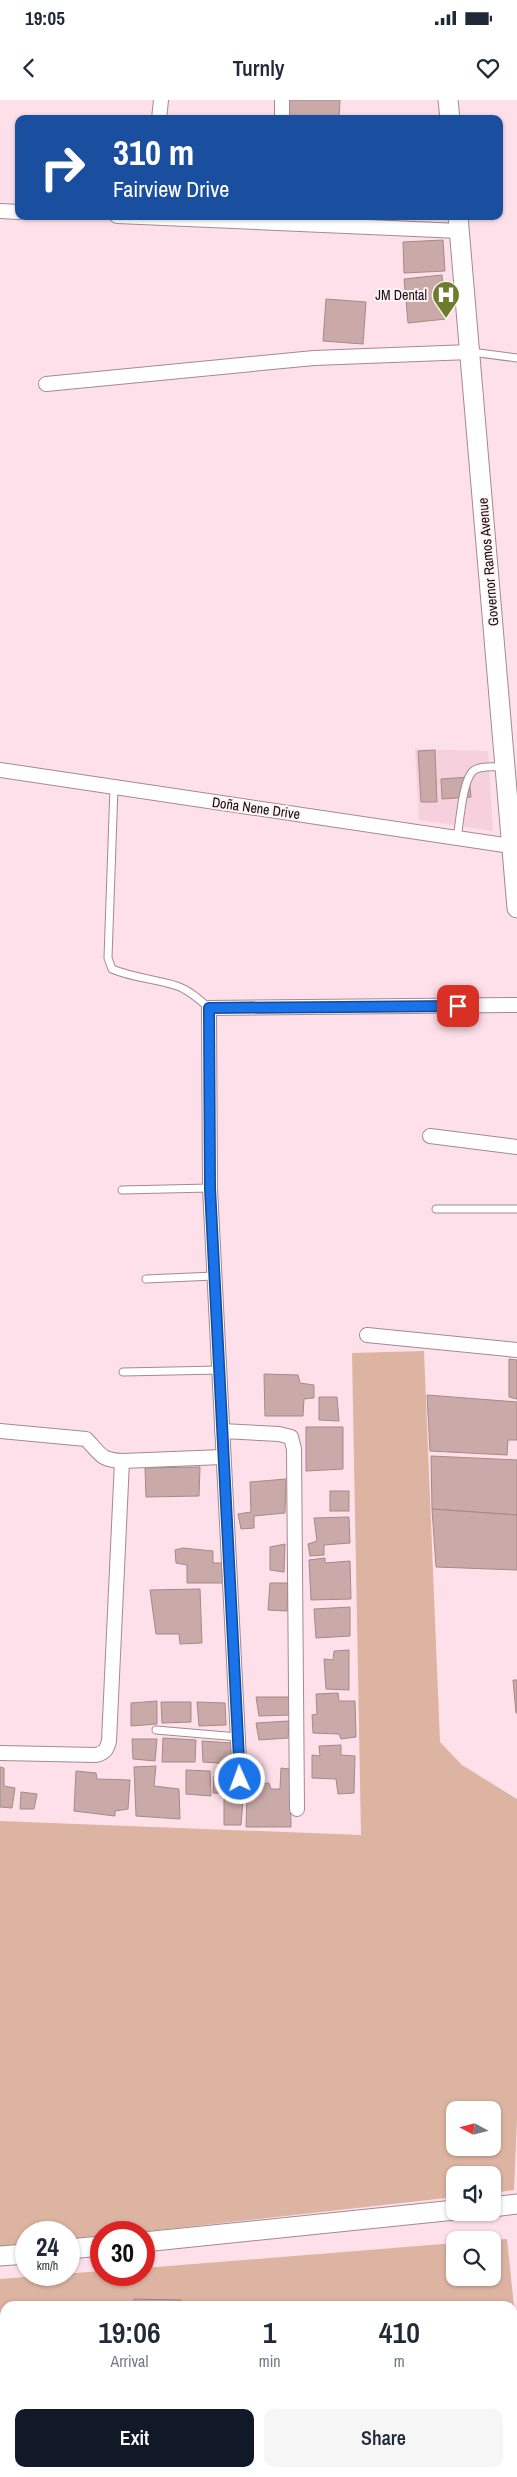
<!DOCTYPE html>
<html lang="en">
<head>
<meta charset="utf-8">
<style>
	:root { --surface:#fff; --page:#f6f6f7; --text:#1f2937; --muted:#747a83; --accent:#111827 }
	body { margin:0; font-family:"Archivo Narrow",sans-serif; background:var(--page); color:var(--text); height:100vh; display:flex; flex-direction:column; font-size:19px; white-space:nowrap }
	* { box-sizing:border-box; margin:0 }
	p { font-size:16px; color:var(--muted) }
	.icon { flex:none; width:28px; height:28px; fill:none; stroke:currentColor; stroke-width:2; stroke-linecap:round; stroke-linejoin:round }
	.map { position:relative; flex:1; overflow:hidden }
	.sheet { position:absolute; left:0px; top:2201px; width:518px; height:176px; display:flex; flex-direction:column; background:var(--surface); border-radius:15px 15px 0 0; box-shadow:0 1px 4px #0004 }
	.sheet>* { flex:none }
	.hud { position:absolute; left:15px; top:15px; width:488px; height:105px; border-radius:10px; box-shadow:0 1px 4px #0004; background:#1a4fa0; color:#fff; overflow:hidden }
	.needle { width:32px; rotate:277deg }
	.tools { position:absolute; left:446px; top:2001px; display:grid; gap:10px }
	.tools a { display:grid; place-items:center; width:55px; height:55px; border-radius:10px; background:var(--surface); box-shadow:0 1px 4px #0004; font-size:25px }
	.speed { position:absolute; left:15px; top:2121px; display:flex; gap:10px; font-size:25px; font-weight:700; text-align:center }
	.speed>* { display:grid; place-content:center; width:65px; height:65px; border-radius:50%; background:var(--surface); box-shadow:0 1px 4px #0004; line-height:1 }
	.speed small { font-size:12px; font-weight:400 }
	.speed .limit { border:8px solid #d22; background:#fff; color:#111 }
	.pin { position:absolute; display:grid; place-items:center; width:42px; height:42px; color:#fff; margin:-21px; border-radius:10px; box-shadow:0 2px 8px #0006 }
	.me { position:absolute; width:55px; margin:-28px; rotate:358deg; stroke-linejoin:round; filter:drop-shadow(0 0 4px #0008) }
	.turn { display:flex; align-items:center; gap:18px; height:105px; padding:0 15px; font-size:22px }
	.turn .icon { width:65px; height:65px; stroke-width:2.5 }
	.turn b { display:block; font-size:35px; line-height:42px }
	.eta { display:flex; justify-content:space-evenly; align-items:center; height:85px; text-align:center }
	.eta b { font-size:30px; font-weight:600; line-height:35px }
	.cta { display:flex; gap:10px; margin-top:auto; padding:10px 15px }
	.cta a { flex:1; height:58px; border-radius:10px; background:var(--accent); color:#fff; font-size:20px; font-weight:600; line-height:58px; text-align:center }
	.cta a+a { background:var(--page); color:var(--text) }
	.status { display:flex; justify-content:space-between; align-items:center; height:35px; padding:0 25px; background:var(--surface); direction:ltr }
	.status svg { height:14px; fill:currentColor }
	header { display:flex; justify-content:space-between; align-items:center; height:65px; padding:0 15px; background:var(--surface); font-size:22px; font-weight:600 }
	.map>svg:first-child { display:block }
	.built { fill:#f6d1dd }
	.green { fill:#ddb4a1; fill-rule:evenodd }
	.building { fill:#c9aaa9; stroke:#a68987 }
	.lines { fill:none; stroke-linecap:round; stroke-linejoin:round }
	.lane-casing { stroke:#a48992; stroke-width:9 }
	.street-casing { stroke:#a48992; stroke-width:16 }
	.secondary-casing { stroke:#a48992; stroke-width:21 }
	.lane { stroke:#fff; stroke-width:7 }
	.street { stroke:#fff; stroke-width:14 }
	.secondary { stroke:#fff; stroke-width:19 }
	.route-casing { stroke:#114b97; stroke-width:12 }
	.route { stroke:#1a73e8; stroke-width:9 }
	.labels { text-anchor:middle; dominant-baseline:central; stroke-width:4; stroke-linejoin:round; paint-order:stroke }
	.poi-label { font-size:14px; fill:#160d10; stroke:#fff3f6; text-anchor:end }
	.street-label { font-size:14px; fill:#160d10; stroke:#fff3f6 }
</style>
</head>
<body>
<div class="status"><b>19:05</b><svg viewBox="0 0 49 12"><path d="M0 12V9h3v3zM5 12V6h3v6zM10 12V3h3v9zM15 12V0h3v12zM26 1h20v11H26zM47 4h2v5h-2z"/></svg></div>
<header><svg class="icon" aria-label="back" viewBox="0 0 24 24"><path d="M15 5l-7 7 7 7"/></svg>Turnly<svg class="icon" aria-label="heart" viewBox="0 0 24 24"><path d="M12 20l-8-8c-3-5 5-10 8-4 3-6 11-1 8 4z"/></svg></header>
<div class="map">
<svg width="517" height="2377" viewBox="0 0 517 2377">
	<rect width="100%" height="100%" fill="#fee0ea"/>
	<polygon class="built" points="415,649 488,651 493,731 419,720"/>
	<g class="green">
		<path d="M424 1251 440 1642 462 1665 517 1699V2019L514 2090 493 2093 492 2075H455V2097L141 2132H101V2137L69 2141V2132H26V2145L0 2148V1721L361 1735 352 1253ZM455 2010H492V2048H455Z"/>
		<polygon points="507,2139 515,2216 517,2217 517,2368 512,2368 512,2206 5,2206 5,2372 10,2373 10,2377 0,2377 0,2179 101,2171 101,2175 144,2175 144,2168 455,2143 455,2178 492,2178 492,2140 489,2140"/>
	</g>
	<g class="building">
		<polygon points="289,0 340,0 339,19 288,19"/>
		<polygon points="443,140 445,171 404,173 403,142"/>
		<polygon points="442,175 446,219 408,223 404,179"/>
		<polygon points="326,199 366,202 363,244 323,241"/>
		<polygon points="435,650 437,702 421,702 418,651"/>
		<polygon points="469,677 471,697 442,699 441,679"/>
		<polygon points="509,1259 517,1260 517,1299 509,1297"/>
		<polygon points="264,1274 298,1275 300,1283 314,1285 314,1298 304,1299 303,1316 265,1316"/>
		<polygon points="427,1295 517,1302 517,1340 508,1340 507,1355 430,1351"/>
		<polygon points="319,1297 337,1297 339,1321 319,1320"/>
		<polygon points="306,1327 343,1327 343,1369 306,1371"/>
		<polygon points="431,1356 517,1360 517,1415 432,1409"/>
		<polygon points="200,1367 199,1396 146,1397 145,1368"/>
		<polygon points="286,1379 285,1413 254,1416 254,1428 241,1429 238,1414 251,1412 250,1382"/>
		<rect x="330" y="1391" width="19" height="20"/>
		<polygon points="432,1409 517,1415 517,1470 436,1467"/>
		<polygon points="349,1417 350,1443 324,1445 324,1455 310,1456 308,1444 317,1441 314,1418"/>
		<polygon points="285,1444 284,1472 270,1470 270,1447"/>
		<polygon points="183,1448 213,1451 213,1463 222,1463 223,1483 187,1483 187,1465 176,1463 175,1450"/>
		<polygon points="325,1458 325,1463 350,1461 351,1499 311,1500 309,1460"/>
		<polygon points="270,1483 288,1483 287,1511 268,1510"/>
		<polygon points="200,1489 202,1543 180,1544 179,1534 156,1534 150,1490"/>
		<polygon points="350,1507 350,1536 316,1538 314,1509"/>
		<polygon points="349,1550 349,1590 326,1589 324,1559 333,1560 334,1551"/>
		<polygon points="513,1580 517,1580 517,1613 516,1613"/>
		<polygon points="338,1593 339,1601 355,1601 356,1637 341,1639 339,1634 313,1633 312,1615 317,1614 316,1594"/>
		<polygon points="256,1597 289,1597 290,1615 259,1616"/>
		<polygon points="157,1601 157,1624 131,1626 131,1603"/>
		<polygon points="161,1602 191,1602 191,1622 162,1623"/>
		<polygon points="197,1602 225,1603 226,1625 199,1626"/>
		<polygon points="289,1621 288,1638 259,1640 256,1623"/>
		<polygon points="163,1638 196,1640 195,1662 162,1662"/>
		<polygon points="132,1639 157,1639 155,1661 133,1659"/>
		<polygon points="202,1641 232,1643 233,1664 203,1662"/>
		<polygon points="341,1645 341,1655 355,1656 354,1693 338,1694 336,1679 312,1678 312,1655 320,1656 319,1646"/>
		<polygon points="156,1666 154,1686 179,1689 180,1719 136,1716 134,1667"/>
		<polygon points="0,1667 4,1668 4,1686 15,1688 12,1708 0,1707"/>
		<polygon points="281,1668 290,1669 291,1727 246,1727 247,1691 253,1691 253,1684 269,1683 271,1689 280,1689"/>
		<polygon points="186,1670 210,1671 211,1696 186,1694"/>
		<polygon points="76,1671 96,1673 97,1679 130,1680 128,1709 115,1711 115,1716 74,1711"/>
		<polygon points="214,1676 237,1677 236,1694 213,1693"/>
		<polygon points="21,1692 37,1694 34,1709 20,1709"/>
		<polygon points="224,1699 243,1700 241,1725 224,1725"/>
		<polygon points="134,2199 181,2200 181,2206 134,2206"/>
		<polygon points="18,2372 51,2372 50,2377 18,2377"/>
		<polygon points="167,2372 199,2372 199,2377 168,2377"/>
		<polygon points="209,2372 254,2372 253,2377 209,2377"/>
		<polygon points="359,2372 384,2372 384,2377 358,2377"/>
	</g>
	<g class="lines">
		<defs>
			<g id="lane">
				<polyline points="471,252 517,258"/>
				<path d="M114 687 108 858 112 869C133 878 156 879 177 886 189 890 200 900 209 908"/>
				<path d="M457 738C460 722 462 684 472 672 478 665 495 667 503 667"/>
				<polyline points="122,1090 210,1088"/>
				<polyline points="436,1109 517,1109"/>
				<polyline points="146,1179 214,1176"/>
				<polyline points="123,1272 220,1270"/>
				<polyline points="156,1630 238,1637"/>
			</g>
			<g id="street">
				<polyline points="282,0 282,19"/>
				<polyline points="159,19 161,0"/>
				<polyline points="0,111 19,112"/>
				<polyline points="117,116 460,131"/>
				<polyline points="46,284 314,258 470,252"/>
				<polyline points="0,670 511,746"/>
				<polyline points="430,1036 517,1047"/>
				<polyline points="367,1235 517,1250"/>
				<path d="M0 1331 86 1339C101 1354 100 1360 122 1361"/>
				<polyline points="222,1331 279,1334 291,1337 294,1349 297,1709"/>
				<path d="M0 1653 96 1655C105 1653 107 1649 109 1641L122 1361 223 1357"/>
				<polyline points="240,1679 210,1088 209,908 517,905"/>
			</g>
			<g id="secondary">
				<polyline points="448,0 450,19"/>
				<polyline points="458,116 517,808"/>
				<polyline points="492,2107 517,2104"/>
				<polyline points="144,2142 455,2110"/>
				<polyline points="69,2149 101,2146"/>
				<polyline points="0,2156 26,2154"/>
			</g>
		</defs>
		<use href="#lane" class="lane-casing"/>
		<use href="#street" class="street-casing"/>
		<use href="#secondary" class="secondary-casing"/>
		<use href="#lane" class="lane"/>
		<use href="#street" class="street"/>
		<use href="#secondary" class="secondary"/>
	</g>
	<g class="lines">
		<defs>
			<polyline id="route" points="240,1679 210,1088 209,908 458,906"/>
		</defs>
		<use href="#route" class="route-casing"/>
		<use href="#route" class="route"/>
	</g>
	<defs>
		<symbol id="hospital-pin" viewBox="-11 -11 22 30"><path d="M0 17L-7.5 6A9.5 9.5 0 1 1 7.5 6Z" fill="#6c7e2d" stroke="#fff3f6"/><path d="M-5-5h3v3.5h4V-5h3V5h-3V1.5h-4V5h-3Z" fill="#fff"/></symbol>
	</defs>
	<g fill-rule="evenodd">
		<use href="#hospital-pin" x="430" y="179" width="32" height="43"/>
	</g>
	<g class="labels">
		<g class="poi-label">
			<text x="427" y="195">JM Dental</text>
		</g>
		<g class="street-label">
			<text transform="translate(488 462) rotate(-95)">Governor Ramos Avenue</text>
			<text transform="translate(256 708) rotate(8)">Doña Nene Drive</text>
		</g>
	</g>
</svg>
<div class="tools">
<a><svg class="needle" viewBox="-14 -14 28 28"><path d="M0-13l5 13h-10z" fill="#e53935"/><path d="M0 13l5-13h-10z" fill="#747a83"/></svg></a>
<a><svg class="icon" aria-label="sound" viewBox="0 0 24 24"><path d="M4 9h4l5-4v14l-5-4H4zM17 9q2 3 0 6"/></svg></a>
<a><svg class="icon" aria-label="search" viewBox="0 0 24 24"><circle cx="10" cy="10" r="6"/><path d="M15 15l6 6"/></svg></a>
</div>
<div class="speed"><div>24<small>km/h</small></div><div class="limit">30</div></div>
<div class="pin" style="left:458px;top:906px;background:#d93025"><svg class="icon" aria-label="arrive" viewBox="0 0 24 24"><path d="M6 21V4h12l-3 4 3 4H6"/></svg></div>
<svg class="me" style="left:240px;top:1679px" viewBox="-20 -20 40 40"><circle r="17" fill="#1a73e8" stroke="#fff" stroke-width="3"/><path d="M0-11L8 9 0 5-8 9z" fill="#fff"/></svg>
<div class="hud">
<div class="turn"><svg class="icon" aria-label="right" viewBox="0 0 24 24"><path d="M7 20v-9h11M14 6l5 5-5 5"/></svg><div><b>310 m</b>Fairview Drive</div></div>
</div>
<section class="sheet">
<div class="eta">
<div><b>19:06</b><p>Arrival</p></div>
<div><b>1</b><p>min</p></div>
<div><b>410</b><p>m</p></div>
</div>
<div class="cta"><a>Exit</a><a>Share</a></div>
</section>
</div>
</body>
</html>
